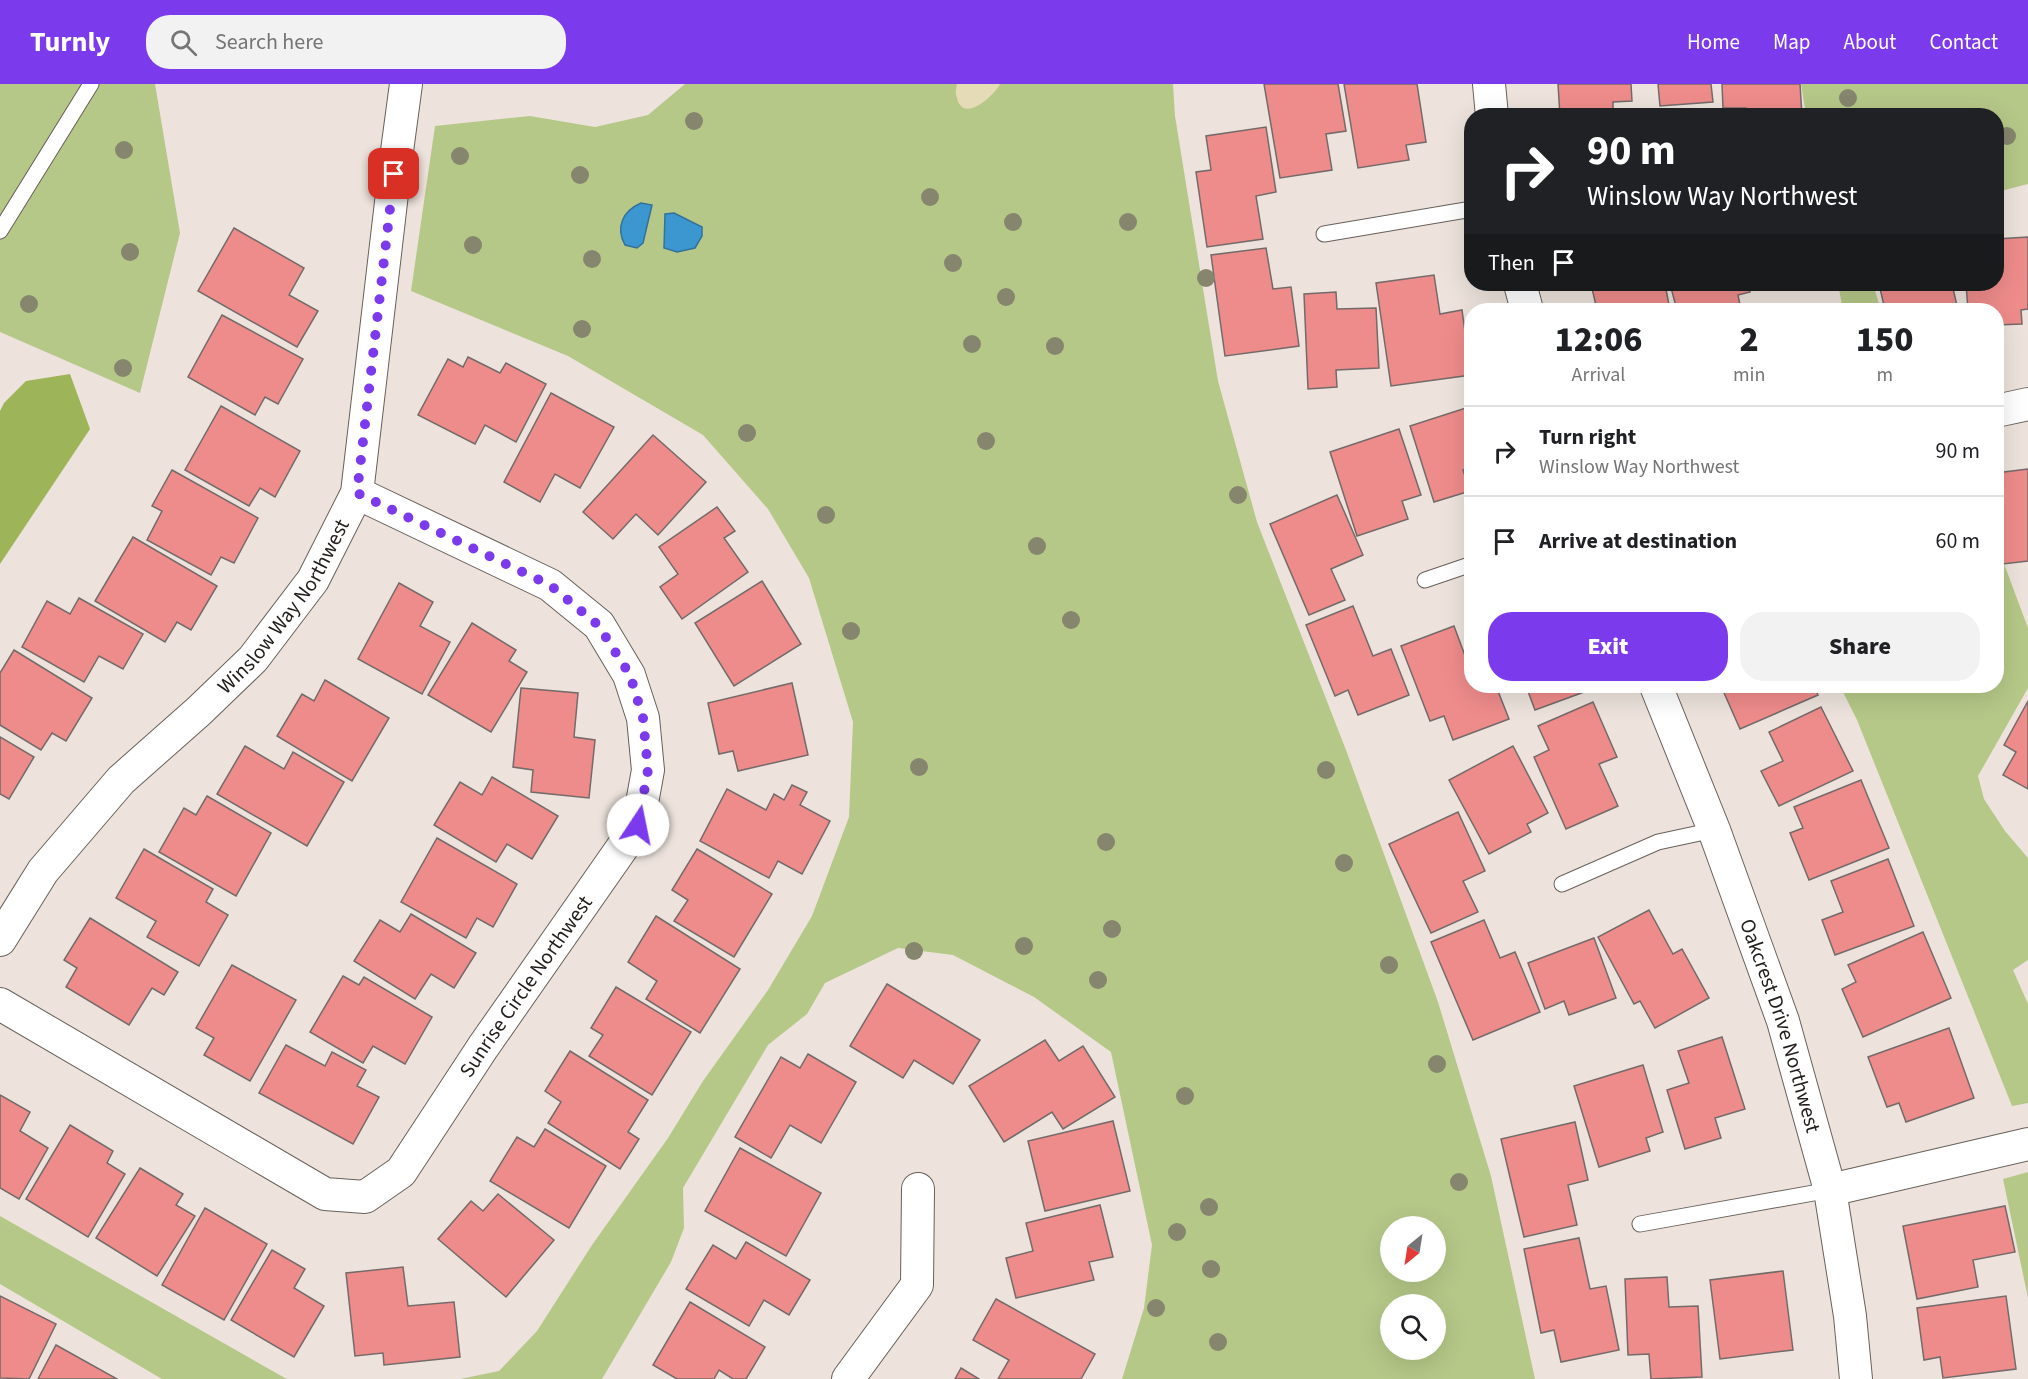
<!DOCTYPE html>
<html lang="en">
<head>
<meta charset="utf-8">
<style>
	:root { --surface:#fff; --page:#f2f2f2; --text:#202124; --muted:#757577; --line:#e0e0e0; --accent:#7c3aed }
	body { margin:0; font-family:"Source Sans 3",sans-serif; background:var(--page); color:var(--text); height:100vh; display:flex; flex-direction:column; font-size:22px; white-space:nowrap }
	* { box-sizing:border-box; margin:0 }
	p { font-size:20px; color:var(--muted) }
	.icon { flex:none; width:33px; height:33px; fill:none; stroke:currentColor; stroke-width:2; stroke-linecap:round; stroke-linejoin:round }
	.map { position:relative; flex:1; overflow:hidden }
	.drawer { position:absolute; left:1464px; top:219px; width:540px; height:390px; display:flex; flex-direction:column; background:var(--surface); border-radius:24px; box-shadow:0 6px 24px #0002 }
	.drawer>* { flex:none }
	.guide { position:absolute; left:1464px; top:24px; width:540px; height:183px; border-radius:24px; box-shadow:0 6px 24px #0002; background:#202124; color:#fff; overflow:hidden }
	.needle { width:39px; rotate:210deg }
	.buttons { position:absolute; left:1380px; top:1132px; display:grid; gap:12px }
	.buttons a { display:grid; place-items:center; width:66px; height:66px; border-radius:50%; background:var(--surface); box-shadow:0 6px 24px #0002; font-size:30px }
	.pin { position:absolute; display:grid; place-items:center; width:51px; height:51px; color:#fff; margin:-26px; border-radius:12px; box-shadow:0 3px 9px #0006 }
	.me { position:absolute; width:66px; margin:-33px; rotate:11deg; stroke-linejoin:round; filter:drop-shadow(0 0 4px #0008) }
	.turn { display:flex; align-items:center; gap:21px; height:126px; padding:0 24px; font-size:27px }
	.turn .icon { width:78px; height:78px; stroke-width:2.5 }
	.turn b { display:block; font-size:42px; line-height:51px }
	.then { display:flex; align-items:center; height:57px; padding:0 24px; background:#0003; gap:12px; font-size:22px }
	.eta { display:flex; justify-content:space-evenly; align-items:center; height:102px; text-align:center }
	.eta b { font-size:36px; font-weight:800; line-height:42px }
	.cta { display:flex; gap:12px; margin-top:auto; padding:12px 24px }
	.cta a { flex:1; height:69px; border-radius:24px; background:var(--accent); color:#fff; font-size:24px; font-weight:800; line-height:69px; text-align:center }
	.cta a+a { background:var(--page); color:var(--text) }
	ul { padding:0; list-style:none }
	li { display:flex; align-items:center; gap:18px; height:90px; padding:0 24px; border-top:2px solid var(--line) }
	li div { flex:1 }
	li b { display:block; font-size:22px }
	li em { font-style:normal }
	header { display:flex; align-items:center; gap:36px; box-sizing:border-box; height:84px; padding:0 30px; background:var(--accent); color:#fff }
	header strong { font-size:28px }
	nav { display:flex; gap:33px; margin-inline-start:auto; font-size:21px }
	.search { width:420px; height:54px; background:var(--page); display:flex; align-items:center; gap:15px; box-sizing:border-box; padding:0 21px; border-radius:24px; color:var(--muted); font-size:22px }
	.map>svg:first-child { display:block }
	.green { fill:#b6c888; fill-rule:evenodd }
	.forest { fill:#9eb459 }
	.sand { fill:#e5dbb6 }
	.water { fill:#3c96cf; stroke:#347299; stroke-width:1.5 }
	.building { fill:#ee8c8b; stroke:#746a69; stroke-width:1.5 }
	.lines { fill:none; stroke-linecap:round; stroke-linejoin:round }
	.lane-casing { stroke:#68605a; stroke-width:17 }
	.street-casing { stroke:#68605a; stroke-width:34 }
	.lane { stroke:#fff; stroke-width:15 }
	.street { stroke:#fff; stroke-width:32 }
	.tree { fill:#86866e }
	.route { stroke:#7c3aed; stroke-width:10; stroke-dasharray:0 18 }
	.labels { text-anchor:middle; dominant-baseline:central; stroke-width:4.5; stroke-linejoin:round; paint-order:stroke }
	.street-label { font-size:21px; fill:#211d1b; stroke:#ede3dc }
</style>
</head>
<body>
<header>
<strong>Turnly</strong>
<div class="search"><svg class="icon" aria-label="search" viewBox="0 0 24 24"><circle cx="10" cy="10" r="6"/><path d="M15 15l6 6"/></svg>Search here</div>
<nav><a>Home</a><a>Map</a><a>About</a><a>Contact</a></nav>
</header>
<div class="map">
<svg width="2028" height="1295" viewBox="0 0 2028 1295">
	<rect width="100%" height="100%" fill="#ede3dc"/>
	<g class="green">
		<polygon points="0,0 155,0 180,149 140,309 0,248"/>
		<path d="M685 0H1173L1175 32 1218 297 1257 438 1346 666 1438 918 1491 1092 1535 1295H1122L1144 1224 1152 1161 1111 968 1034 913 953 871 898 864 825 899 807 930 768 961 683 1104 684 1144 671 1178 602 1295H460L499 1287 537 1247 592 1161 668 1054 703 997 768 906 812 832 849 733 853 638 809 494 768 425 703 351 568 272 411 207 435 42 530 32 595 43 648 31ZM1390 1143H1436V1188H1390ZM1390 1221H1436V1266H1390Z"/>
		<polygon points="1801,0 2028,0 2028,100 1997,108 1996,32 1806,31"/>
		<polygon points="1838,200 1873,200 1881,226 1843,226"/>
		<polygon points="1997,461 2028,544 2028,604 1978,692 1984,715 2005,747 2028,774 2028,876 2013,886 2028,920 2028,1019 2012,1022 1857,636 1840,602 1996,602"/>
		<polygon points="2028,1088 2028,1214 2003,1095"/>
		<polygon points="0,1132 285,1294 288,1295 162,1295 0,1200"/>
	</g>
	<polygon class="forest" points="70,290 90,345 0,480 0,327 4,319 26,297"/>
	<path class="sand" d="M957 0H1000C994 12 963 40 957 14 955 9 956 5 957 0Z"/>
	<g class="water">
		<path d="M641 119 652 121 643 159 637 164 625 161C615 143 623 127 641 119Z"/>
		<polygon points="674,129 702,143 702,152 695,164 677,168 664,164 665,130"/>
	</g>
	<g class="building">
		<polygon points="1264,0 1338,0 1346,47 1326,50 1332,86 1280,94"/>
		<polygon points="1344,0 1417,0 1426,58 1406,61 1409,76 1358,84"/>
		<polygon points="1558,0 1631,0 1632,17 1613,18 1613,32 1560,32"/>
		<polygon points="1658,0 1711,0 1713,18 1660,22"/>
		<polygon points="1722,0 1800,0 1802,32 1746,32 1746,24 1723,24"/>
		<polygon points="1266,43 1276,108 1256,112 1263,155 1207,163 1196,88 1211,86 1206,52"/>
		<polygon points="234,144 304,184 289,211 318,227 297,263 198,207"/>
		<polygon points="2028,153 2028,225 2021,226 2022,240 1996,241 1996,226 1968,226 1966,200 1996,200 1996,155"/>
		<polygon points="1266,164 1273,205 1291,203 1299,262 1225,272 1211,171"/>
		<polygon points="1434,191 1440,230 1462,226 1471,291 1391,302 1376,199"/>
		<polygon points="1591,200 1665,200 1670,226 1597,226"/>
		<polygon points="1670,200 1748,200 1750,208 1738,211 1741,226 1677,226"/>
		<polygon points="1879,200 1952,200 1958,226 1885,226"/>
		<polygon points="1336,208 1337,225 1376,224 1379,284 1336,286 1337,303 1308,305 1304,210"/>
		<polygon points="222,231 303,275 278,320 265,313 255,331 188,293"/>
		<polygon points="468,273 500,289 506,279 546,300 516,358 485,341 475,360 418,331 448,275 463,283"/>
		<polygon points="551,309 614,343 580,404 555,390 540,418 504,398"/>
		<polygon points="221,322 300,367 275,413 260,404 249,422 185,386"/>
		<polygon points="1472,322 1472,383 1463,386 1470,407 1434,418 1410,342"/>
		<polygon points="1399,345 1421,411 1402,417 1408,435 1357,452 1330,368"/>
		<polygon points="653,351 706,398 658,451 636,430 613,455 583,428"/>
		<polygon points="2028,385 2028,477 2003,480 1996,426 1996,389"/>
		<polygon points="172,386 258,434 234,479 221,473 211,491 147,456 162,427 152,422"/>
		<polygon points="1337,411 1363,471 1331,485 1345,516 1309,531 1270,440"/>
		<polygon points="717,423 735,447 724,454 748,488 682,535 660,503 678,490 659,463"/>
		<polygon points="133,453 217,502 191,546 177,538 165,558 95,517"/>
		<polygon points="762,497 801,560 734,602 695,539"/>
		<polygon points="399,499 433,518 420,542 450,558 422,610 358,575"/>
		<polygon points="79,514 143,550 123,585 99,572 84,598 22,563 47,517 70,530"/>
		<polygon points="1353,522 1373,572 1391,565 1409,611 1358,631 1348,606 1335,612 1306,541"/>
		<polygon points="472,539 516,566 509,577 527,588 491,648 428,611"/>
		<polygon points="1454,542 1470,585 1472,585 1472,602 1496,602 1509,635 1453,656 1444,632 1430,637 1401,562"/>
		<polygon points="14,566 92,614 66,657 52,649 41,666 0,641 0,589"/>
		<polygon points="325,596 389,634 352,697 277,652 302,610 314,617"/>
		<polygon points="792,599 808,671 738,687 733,667 719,670 708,619"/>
		<polygon points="1526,602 1581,602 1584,608 1535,626"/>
		<polygon points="1721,602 1814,602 1818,611 1740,645"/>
		<polygon points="521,604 578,609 574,653 595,656 589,714 531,708 533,686 513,683"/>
		<polygon points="2028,617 2028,705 2003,691 2016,668 2004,661"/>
		<polygon points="1593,618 1617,673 1599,680 1618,722 1566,745 1534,673 1549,666 1538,642"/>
		<polygon points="1821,623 1853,687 1779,722 1761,687 1783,677 1769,648"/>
		<polygon points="0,653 34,673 9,715 0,710"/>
		<polygon points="245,662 284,685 293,668 344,698 307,762 217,710"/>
		<polygon points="1513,662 1548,729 1527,740 1531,748 1489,770 1449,696"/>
		<polygon points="492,693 558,732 532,775 507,760 496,778 434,741 460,698 482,711"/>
		<polygon points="1861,696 1889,764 1809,796 1790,749 1803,744 1794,723"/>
		<polygon points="792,701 807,708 800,721 830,737 802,790 778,777 769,794 700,757 727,705 766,726 774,710 784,716"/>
		<polygon points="207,712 271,749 236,812 159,768 184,724 196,731"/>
		<polygon points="1458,728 1485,787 1463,797 1478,828 1431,849 1389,760"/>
		<polygon points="437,754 517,800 493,843 477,834 466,854 401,818"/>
		<polygon points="144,765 213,805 206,818 228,831 199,882 147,853 156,837 116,814"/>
		<polygon points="697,765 772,810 734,873 674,837 688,816 672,806"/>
		<polygon points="1888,775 1914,842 1835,871 1822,836 1843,828 1831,797"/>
		<polygon points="1649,826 1673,870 1682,865 1709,914 1655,944 1640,917 1634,920 1598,853"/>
		<polygon points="411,830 476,869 454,904 431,890 415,915 354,877 380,836 400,848"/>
		<polygon points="656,832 740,885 700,949 646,915 657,897 628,878"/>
		<polygon points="90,834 178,888 164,911 152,904 129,941 66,903 77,884 64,876"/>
		<polygon points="1484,836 1500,874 1515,868 1540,928 1473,956 1431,858"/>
		<polygon points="1923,848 1951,914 1863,953 1842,905 1856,898 1848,881"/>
		<polygon points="1594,854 1616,914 1569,931 1564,917 1545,925 1528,879"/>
		<polygon points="232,881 296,916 250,997 204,971 214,954 196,944"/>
		<polygon points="343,892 359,901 364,893 432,933 405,980 373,962 363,979 310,948"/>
		<polygon points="887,900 980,956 953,1000 914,976 903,994 850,962"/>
		<polygon points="616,903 691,948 652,1011 589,972 603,951 591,944"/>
		<polygon points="1949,944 1974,1014 1906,1038 1899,1019 1887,1023 1868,973"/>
		<polygon points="1722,953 1745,1025 1715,1034 1721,1054 1685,1065 1667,1006 1689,999 1678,967"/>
		<polygon points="1045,956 1059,977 1083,962 1115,1013 1063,1045 1052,1028 1004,1058 969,1002"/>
		<polygon points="286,961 325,982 332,968 366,986 357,1002 379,1013 353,1060 259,1009"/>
		<polygon points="570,967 648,1016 628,1048 639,1055 620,1085 548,1039 561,1018 545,1007"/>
		<polygon points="808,970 856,998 821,1059 790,1041 771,1074 735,1053 781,973 800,984"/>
		<polygon points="1643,981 1663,1048 1646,1054 1650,1067 1599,1083 1574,1002"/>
		<polygon points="0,1011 30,1028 20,1047 48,1064 19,1115 0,1104"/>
		<polygon points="1113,1037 1130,1107 1045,1127 1028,1057"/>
		<polygon points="1575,1038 1588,1096 1568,1101 1577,1141 1524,1153 1501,1055"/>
		<polygon points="70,1041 113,1067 107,1079 125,1090 88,1153 26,1115"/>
		<polygon points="545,1045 606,1082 569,1144 490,1097 517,1053 534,1063"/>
		<polygon points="740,1064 821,1109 786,1172 705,1127"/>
		<polygon points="140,1084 183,1110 176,1121 195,1132 157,1192 96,1154"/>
		<polygon points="498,1110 554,1156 506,1213 438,1155 471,1117 483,1127"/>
		<polygon points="1100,1121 1113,1173 1089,1178 1094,1196 1016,1214 1006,1174 1033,1167 1026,1139"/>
		<polygon points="2005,1122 2015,1168 1973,1176 1978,1203 1917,1215 1903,1142"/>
		<polygon points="205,1124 267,1160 224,1236 162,1201"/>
		<polygon points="1579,1154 1590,1205 1606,1202 1619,1266 1561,1278 1554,1246 1541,1249 1524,1165"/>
		<polygon points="746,1158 810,1196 789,1231 764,1216 749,1242 686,1205 713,1161 736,1175"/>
		<polygon points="272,1166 305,1185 294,1204 324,1222 294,1273 231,1236"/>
		<polygon points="403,1183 408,1222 454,1218 460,1273 384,1281 383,1269 355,1272 346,1189"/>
		<polygon points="1783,1187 1793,1266 1720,1275 1710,1196"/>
		<polygon points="1667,1193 1669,1223 1698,1222 1702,1293 1651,1295 1649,1270 1628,1271 1625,1195"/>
		<polygon points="0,1212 56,1240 29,1295 0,1294"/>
		<polygon points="2006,1212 2016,1285 1943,1294 1940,1273 1924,1276 1917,1224"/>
		<polygon points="996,1215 1095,1270 1081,1295 998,1295 1009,1276 973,1256"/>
		<polygon points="690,1218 765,1263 746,1295 733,1295 719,1286 714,1295 677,1295 653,1281"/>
		<polygon points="56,1261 117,1295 38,1295"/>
		<polygon points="961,1284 979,1295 955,1295"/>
	</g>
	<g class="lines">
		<defs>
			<g id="lane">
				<polyline points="0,147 91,0"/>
				<polyline points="1324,150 1472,125"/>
				<polyline points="1425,496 1472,480"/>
				<polyline points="1562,800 1658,758 1714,746"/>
				<polyline points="1640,1140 1830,1106"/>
			</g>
			<g id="street">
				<polyline points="1489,0 1492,32"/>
				<polyline points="1520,200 1527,226"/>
				<polyline points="1996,327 2028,320"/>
				<path id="s1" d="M1656 602 1714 746 1783 937 1830 1106 1850 1232 1856 1295"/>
				<path id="s2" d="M0 856 43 787 121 696 199 627 253 575 313 496 357 409 397 67 406 0"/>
				<path id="s3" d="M0 920 325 1110 365 1113 401 1088 483 963 638 741 648 686 643 634 629 591 599 541 550 501 357 409"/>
				<polyline points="1830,1106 2028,1060"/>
				<polyline points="848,1295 917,1201 918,1105"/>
			</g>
		</defs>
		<use href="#lane" class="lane-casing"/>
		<use href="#street" class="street-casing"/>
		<use href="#lane" class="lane"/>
		<use href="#street" class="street"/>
	</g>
	<g class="tree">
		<circle cx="1848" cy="14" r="9"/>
		<circle cx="694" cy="37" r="9"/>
		<circle cx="2007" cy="52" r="9"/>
		<circle cx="124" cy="66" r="9"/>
		<circle cx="460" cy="72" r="9"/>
		<circle cx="580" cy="91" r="9"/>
		<circle cx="930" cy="113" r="9"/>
		<circle cx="1013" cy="138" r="9"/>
		<circle cx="1128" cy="138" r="9"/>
		<circle cx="473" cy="161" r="9"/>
		<circle cx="130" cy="168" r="9"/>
		<circle cx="592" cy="175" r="9"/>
		<circle cx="953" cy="179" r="9"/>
		<circle cx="1206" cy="194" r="9"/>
		<circle cx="1006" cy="213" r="9"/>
		<circle cx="29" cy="220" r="9"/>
		<circle cx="582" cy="245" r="9"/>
		<circle cx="972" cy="260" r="9"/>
		<circle cx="1055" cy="262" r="9"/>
		<circle cx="123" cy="284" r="9"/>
		<circle cx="747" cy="349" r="9"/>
		<circle cx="986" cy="357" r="9"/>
		<circle cx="1238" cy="411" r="9"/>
		<circle cx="826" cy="431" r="9"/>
		<circle cx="1037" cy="462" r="9"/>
		<circle cx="1071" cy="536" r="9"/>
		<circle cx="851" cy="547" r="9"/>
		<circle cx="919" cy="683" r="9"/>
		<circle cx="1326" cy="686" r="9"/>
		<circle cx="1106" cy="758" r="9"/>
		<circle cx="1344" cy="779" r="9"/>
		<circle cx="1112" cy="845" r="9"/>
		<circle cx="1024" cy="862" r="9"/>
		<circle cx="914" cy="867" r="9"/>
		<circle cx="1389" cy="881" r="9"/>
		<circle cx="1098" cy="896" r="9"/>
		<circle cx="1437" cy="980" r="9"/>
		<circle cx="1185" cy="1012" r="9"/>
		<circle cx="1459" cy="1098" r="9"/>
		<circle cx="1209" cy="1123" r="9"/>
		<circle cx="1177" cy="1148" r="9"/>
		<circle cx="1211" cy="1185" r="9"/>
		<circle cx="1156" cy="1224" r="9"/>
		<circle cx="1218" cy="1258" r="9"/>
	</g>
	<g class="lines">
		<polyline class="route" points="394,90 357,409 550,501 598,541 630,591 643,634 648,686 638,741"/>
	</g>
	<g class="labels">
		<g class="street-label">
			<text stroke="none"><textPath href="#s2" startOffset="441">Winslow Way Northwest</textPath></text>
			<text stroke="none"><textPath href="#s3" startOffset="684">Sunrise Circle Northwest</textPath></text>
			<text stroke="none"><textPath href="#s1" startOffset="362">Oakcrest Drive Northwest</textPath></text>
		</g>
	</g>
</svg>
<div class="buttons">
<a><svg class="needle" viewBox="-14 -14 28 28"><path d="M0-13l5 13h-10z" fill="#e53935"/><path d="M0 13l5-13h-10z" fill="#757577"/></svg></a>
<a><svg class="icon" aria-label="search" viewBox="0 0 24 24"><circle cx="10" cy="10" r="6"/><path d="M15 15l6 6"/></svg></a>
</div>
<div class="pin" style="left:394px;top:90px;background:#d93025"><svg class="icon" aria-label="arrive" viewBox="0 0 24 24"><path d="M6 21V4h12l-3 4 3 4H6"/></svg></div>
<svg class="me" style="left:638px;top:741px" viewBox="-20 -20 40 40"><circle r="19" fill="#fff"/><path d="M0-13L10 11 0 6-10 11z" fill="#7c3aed"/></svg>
<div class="guide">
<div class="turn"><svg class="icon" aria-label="right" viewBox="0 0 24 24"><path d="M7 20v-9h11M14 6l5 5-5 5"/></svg><div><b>90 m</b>Winslow Way Northwest</div></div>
<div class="then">Then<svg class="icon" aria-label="arrive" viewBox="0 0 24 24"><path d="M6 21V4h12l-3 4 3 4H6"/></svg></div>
</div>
<section class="drawer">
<div class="eta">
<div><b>12:06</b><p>Arrival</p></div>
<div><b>2</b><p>min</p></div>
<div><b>150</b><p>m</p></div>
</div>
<ul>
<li><svg class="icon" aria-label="right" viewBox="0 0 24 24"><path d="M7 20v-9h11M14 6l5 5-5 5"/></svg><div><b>Turn right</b><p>Winslow Way Northwest</p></div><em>90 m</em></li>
<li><svg class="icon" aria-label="arrive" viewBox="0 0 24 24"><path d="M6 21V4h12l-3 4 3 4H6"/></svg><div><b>Arrive at destination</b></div><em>60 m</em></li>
</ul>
<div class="cta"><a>Exit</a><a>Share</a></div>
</section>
</div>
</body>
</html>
